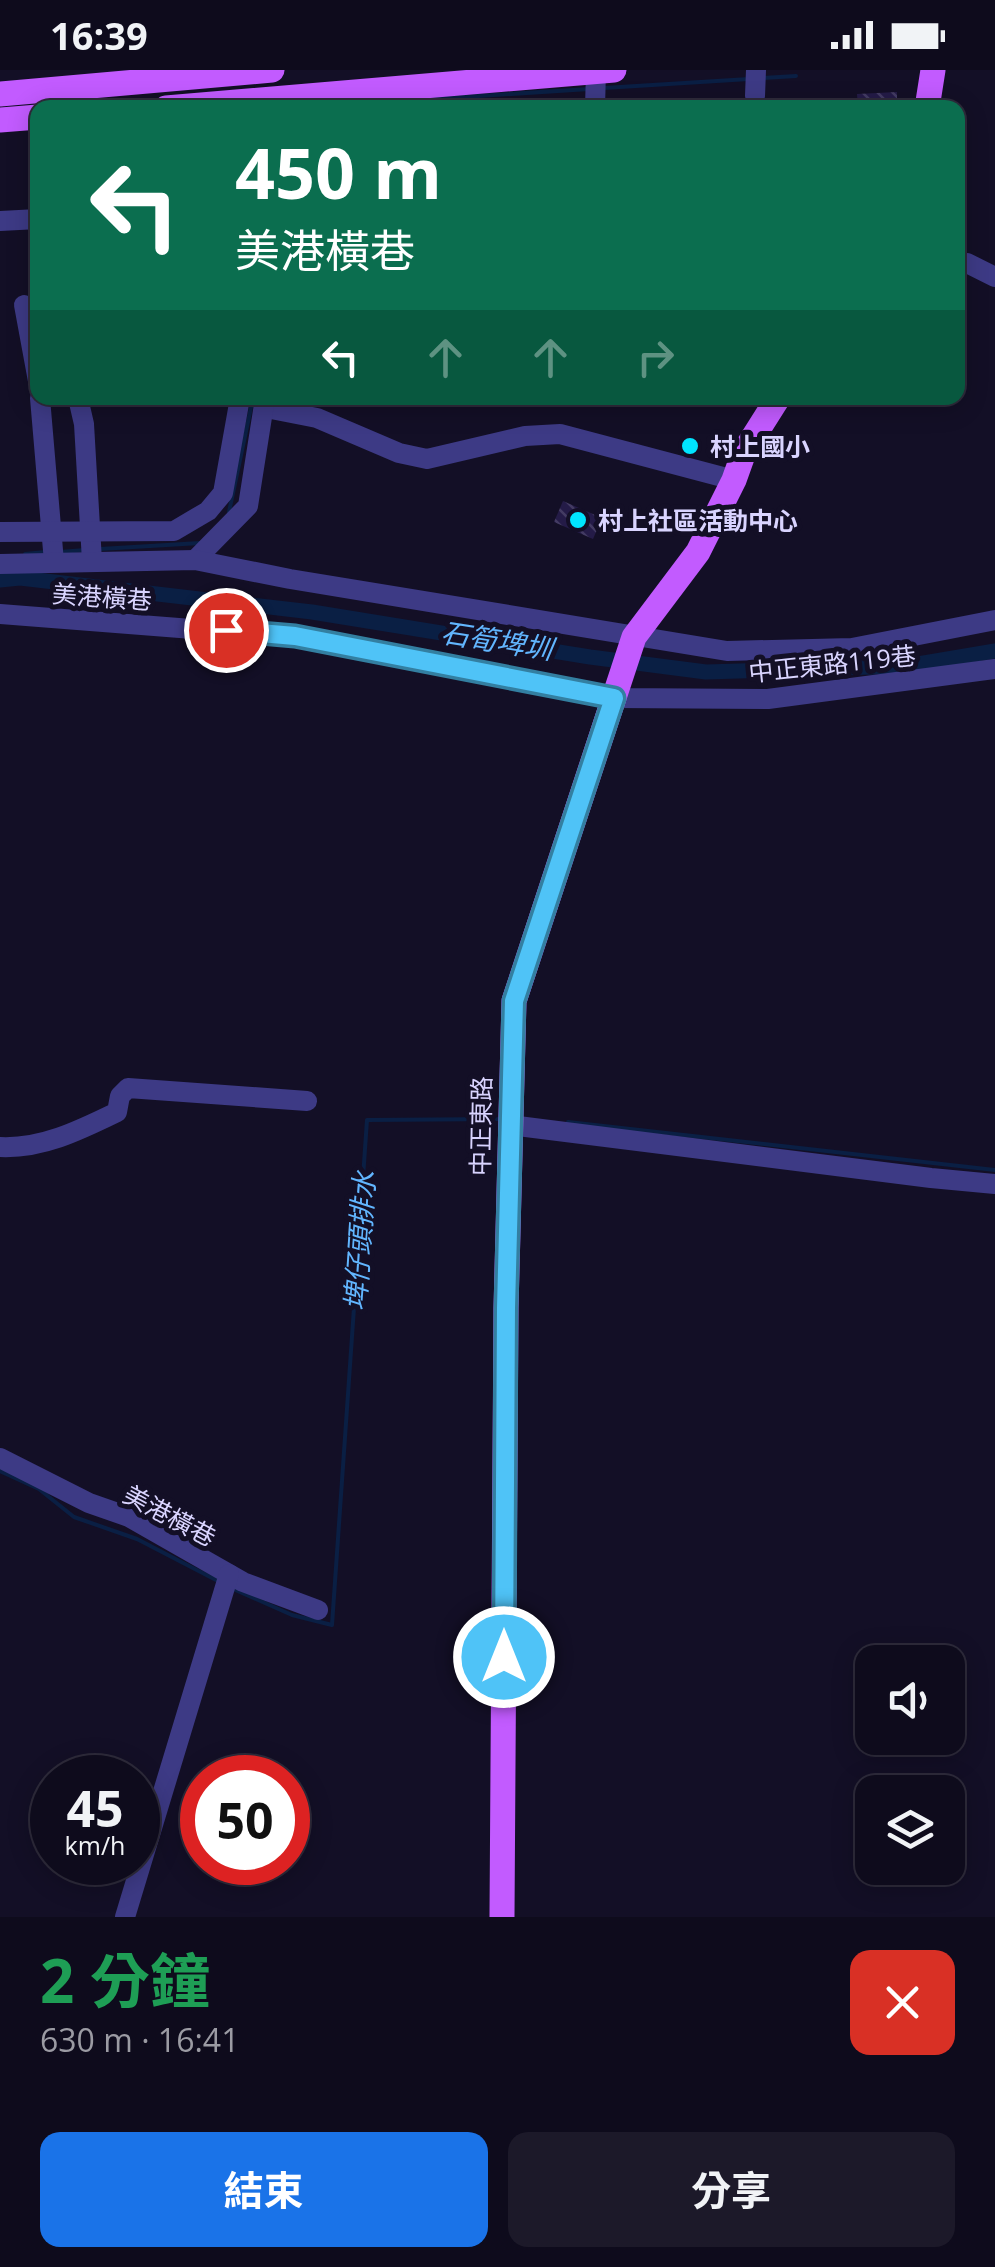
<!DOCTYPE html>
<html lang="zh-TW">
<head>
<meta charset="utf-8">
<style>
	:root { --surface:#0e0b1c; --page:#1c1929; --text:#f1f3f6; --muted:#9b9ba3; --line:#2e2b3b; --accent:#1a73e8 }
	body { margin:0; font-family:"Open Sans","Noto Sans TC",sans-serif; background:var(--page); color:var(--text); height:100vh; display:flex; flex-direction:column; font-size:38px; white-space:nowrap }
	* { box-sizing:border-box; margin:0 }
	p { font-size:32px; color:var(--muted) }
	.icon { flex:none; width:55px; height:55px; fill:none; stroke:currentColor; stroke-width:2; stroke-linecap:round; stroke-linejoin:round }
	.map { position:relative; height:1847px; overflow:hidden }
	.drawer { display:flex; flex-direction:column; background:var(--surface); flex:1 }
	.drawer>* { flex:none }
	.hud { position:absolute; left:30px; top:30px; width:935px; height:305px; border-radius:20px; box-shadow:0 5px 25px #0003,0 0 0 2px var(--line); background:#0b6e4f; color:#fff; overflow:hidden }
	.controls { position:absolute; left:855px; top:1575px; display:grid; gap:20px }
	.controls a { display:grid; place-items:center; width:110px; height:110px; border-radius:20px; background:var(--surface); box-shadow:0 5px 25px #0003,0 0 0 2px var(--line); font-size:50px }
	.speed { position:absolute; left:30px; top:1685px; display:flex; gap:20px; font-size:50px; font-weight:700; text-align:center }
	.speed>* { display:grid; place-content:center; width:130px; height:130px; border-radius:50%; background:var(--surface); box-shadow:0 5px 25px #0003,0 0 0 2px var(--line); line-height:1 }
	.speed small { font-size:25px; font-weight:400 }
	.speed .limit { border:15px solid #d22; background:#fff; color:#111 }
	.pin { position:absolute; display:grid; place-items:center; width:85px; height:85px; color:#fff; margin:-42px; border:5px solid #fff; border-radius:50%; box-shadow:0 2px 10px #0007 }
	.me { position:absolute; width:110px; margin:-55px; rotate:0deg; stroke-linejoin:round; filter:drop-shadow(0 0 8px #0008) }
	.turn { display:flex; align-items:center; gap:35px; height:210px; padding:0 40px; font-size:45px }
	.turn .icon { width:130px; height:130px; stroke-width:2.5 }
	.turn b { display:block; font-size:70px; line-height:85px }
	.lanes { display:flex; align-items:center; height:95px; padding:0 40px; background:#0003; justify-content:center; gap:50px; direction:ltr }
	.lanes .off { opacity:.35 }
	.round { display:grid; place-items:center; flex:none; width:105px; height:105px; border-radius:20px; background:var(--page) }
	.summary { display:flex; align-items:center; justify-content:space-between; height:170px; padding:0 40px }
	h1 { font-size:60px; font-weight:700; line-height:75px; color:#1e9e55 }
	.primary-button { display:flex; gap:20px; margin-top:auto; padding:20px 40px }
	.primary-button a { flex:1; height:115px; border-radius:20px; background:var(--accent); color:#fff; font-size:40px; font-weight:700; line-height:115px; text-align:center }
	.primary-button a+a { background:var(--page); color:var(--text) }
	.status { display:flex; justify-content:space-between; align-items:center; height:70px; padding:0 50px; background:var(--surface); direction:ltr }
	.status svg { height:28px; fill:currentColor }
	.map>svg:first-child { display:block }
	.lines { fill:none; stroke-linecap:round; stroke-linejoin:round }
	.stream { stroke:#0a1f44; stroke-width:4 }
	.canal { stroke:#0a1f44; stroke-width:15 }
	.building { fill:url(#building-back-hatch) }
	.minor { stroke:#3d3a85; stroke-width:20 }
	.major { stroke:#c25bff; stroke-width:25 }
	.route-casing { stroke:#337fa1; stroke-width:25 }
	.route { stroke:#4fc3f7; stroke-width:18 }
	.poi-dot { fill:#00e5ff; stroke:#130f26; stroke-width:4 }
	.labels { text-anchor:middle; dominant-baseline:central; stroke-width:10; stroke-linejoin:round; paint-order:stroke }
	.poi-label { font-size:25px; font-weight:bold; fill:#d9d4ff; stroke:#130f26; text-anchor:start }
	.street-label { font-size:25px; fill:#d9d4ff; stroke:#130f26 }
	.water-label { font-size:28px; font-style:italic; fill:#62b6ff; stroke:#130f26 }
</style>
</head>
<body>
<div class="status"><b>16:39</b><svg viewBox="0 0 49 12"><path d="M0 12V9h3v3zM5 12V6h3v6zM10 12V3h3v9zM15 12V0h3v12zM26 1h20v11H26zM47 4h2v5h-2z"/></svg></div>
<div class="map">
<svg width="995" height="1847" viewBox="0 0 995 1847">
	<defs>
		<pattern id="building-back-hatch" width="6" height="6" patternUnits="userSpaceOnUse" patternTransform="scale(2.5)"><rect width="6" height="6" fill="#241b47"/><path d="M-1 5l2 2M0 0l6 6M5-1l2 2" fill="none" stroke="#433b63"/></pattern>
	</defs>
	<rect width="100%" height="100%" fill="#130f26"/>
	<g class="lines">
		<g class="stream">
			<polyline points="763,8 796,6"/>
			<polyline points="604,18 749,9"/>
			<polyline points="411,38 431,29 589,19"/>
			<polyline points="229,442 253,328"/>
			<polyline points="100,479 200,473"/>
			<polyline points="60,482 85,480"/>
			<polyline points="25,484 45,482"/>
			<polyline points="568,1052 995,1100"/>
			<polyline points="0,1401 39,1419 74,1447 137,1469 218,1511"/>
			<polyline points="231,1518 292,1545 332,1555 367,1050 503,1049"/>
		</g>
		<polyline class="canal" points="0,510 20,508 312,542 590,587 706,602 906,596 995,581"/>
	</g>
	<g class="building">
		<polygon points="897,22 897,38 858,38 857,24"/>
		<polygon points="563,431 602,448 593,469 554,452"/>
	</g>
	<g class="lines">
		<g class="minor">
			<polyline points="755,26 756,0"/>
			<polyline points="595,38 596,0"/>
			<polyline points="0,151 38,149"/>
			<polyline points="958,195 967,193 995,207"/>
			<polyline points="24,235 38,311"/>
			<polyline points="40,328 54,492"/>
			<polyline points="78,328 84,354 92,491"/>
			<polyline points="266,338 317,348 399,383 427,389 525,366 560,364 734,410"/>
			<polyline points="0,462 174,461 208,441 223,423 240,328"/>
			<polyline points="195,490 248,436 265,328"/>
			<polyline points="0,494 195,490 290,509 727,581 852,578 995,550"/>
			<polyline points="0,544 295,567 615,628 768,629 995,599"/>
			<polyline points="510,1055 931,1108 995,1114"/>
			<path d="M0 1077C42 1079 80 1060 117 1042L120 1026 128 1018 307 1031"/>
			<polyline points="0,1388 89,1433 129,1447 243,1512 318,1540"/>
			<polyline points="125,1847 229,1504"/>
		</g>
		<g class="major">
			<polyline points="0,24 272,0"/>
			<polyline points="166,38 614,0"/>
			<polyline points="927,38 933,0"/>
			<polyline points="0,50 38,47"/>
			<polyline points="502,1847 506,1238 514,931 634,567 698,482 734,410 744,382 778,328"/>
		</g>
	</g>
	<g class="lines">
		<defs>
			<polyline id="route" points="226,560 295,566 614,628 514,931 506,1238 504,1587"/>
		</defs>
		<use href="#route" class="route-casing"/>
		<use href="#route" class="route"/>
	</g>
	<g class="poi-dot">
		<circle cx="690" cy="376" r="10"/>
		<circle cx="578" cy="450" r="10"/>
	</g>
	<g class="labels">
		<g class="poi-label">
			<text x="710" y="376">村上國小</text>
			<text x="598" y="450">村上社區活動中心</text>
		</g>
		<g class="street-label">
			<text transform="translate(102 526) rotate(4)">美港橫巷</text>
			<text transform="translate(832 593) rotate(-6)">中正東路119巷</text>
			<text transform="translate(480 1056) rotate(-89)">中正東路</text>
			<text transform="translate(170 1445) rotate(28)">美港橫巷</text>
		</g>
		<g class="water-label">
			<text transform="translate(497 570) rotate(9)">石筍埤圳</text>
			<text transform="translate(359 1171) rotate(-86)">埤仔頭排水</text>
		</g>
	</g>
</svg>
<div class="controls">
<a><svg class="icon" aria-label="sound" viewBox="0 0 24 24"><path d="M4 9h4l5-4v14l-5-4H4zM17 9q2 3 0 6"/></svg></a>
<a><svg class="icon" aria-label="layers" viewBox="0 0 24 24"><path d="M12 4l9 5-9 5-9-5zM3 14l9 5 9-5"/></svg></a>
</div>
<div class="speed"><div>45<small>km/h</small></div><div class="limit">50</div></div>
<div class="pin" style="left:226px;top:560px;background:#d93025"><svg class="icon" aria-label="arrive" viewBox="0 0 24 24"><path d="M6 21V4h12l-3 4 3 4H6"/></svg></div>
<svg class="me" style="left:504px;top:1587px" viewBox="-20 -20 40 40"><circle r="17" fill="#4fc3f7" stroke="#fff" stroke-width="3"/><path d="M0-11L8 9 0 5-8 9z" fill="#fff"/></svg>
<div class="hud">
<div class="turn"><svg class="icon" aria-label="left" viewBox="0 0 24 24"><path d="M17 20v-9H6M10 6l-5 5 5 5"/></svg><div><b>450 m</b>美港橫巷</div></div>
<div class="lanes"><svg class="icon" aria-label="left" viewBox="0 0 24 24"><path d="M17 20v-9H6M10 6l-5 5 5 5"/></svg><svg class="icon off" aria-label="ahead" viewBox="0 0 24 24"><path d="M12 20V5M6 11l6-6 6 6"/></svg><svg class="icon off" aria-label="ahead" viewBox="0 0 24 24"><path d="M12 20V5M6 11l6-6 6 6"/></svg><svg class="icon off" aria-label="right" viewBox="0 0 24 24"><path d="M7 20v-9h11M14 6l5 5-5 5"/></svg></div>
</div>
</div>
<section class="drawer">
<div class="summary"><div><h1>2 分鐘</h1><p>630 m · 16:41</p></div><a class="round" style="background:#d93025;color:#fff"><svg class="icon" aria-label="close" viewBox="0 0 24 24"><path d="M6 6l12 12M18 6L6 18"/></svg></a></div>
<div class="primary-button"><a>結束</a><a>分享</a></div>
</section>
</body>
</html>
